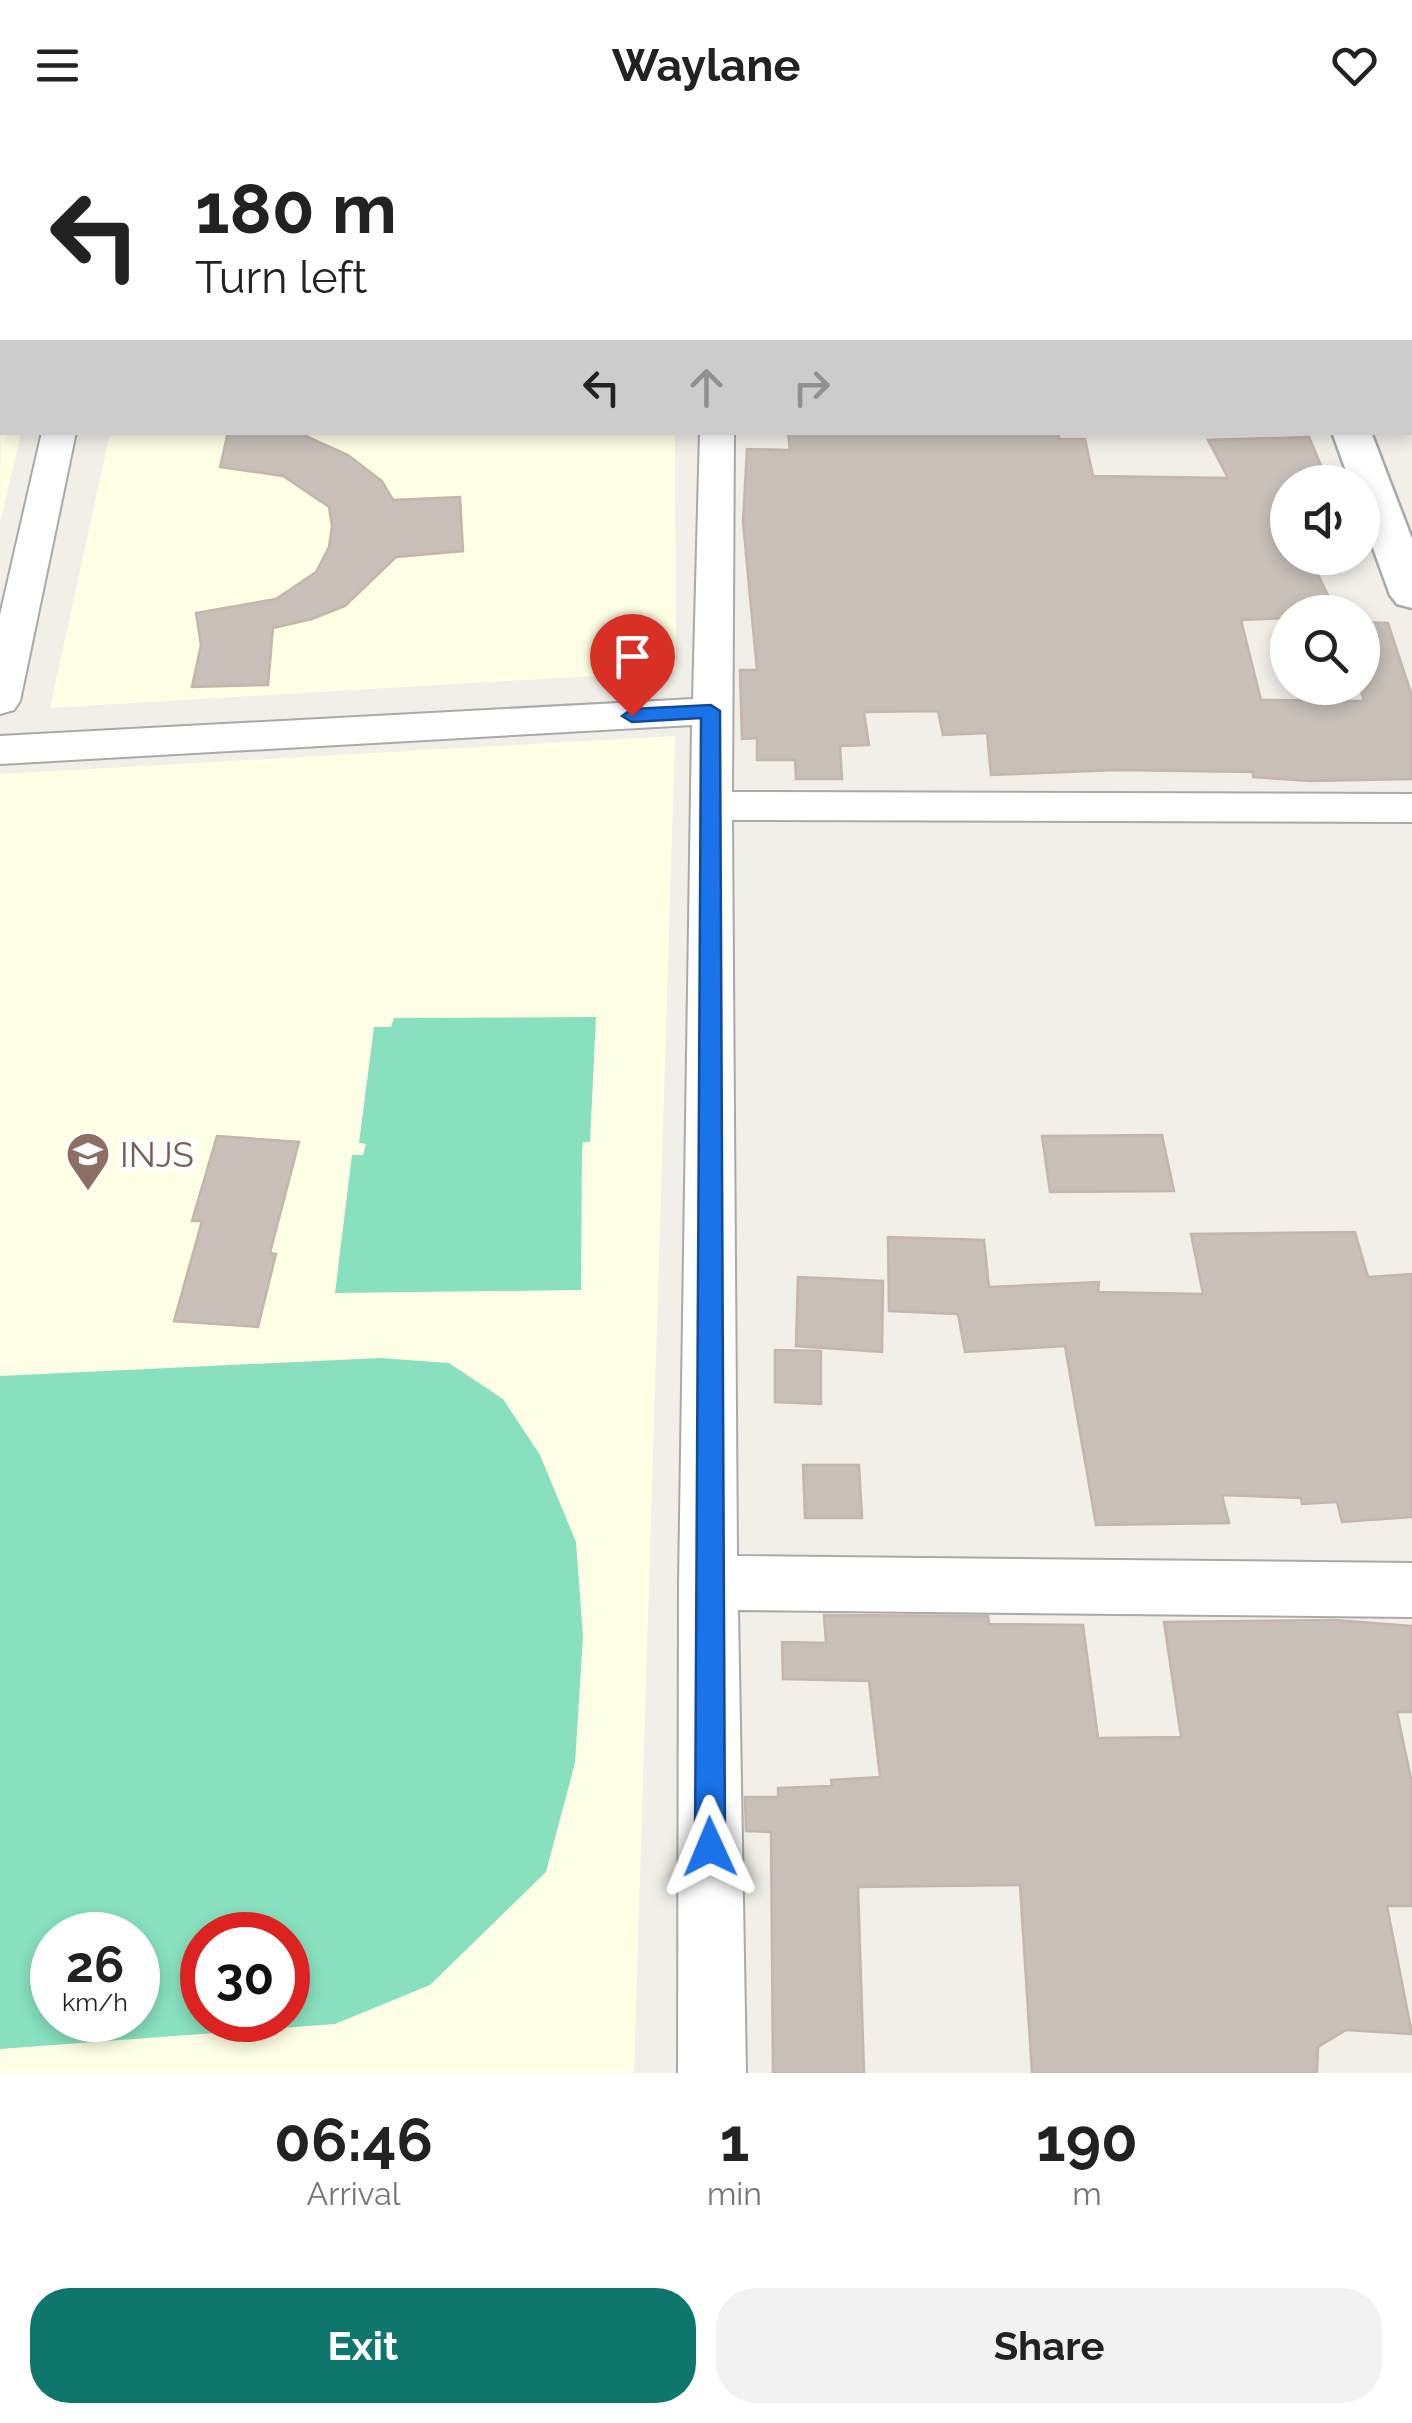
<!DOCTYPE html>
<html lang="en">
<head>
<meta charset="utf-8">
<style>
	:root { --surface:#fff; --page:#f2f2f2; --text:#222; --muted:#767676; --accent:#0f766e }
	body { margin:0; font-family:Raleway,sans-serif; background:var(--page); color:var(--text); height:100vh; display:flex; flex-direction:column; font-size:38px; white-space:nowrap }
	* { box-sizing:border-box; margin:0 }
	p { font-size:32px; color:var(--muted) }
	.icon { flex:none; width:55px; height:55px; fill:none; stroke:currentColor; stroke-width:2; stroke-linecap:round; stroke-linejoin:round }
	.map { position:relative; height:1943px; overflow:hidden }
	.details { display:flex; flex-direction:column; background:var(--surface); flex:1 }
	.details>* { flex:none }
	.top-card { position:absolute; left:0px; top:0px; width:1412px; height:305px; box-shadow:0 5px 15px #0003; background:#fff; color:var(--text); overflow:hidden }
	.tools { position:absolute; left:1270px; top:335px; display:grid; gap:20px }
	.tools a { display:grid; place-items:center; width:110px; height:110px; border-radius:50%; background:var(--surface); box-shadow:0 5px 15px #0003; font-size:50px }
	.speed { position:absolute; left:30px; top:1782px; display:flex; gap:20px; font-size:50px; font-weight:700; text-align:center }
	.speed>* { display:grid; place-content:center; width:130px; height:130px; border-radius:50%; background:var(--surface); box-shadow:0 5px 15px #0003; line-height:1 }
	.speed small { font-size:25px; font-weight:400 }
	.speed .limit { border:15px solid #d22; background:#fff; color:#111 }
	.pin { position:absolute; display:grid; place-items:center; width:85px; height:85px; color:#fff; margin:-102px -42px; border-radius:50% 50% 50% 0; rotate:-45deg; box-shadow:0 0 10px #0007 }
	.pin .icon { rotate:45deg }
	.me { position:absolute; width:110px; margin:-55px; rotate:359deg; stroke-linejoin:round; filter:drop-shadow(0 0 8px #0008) }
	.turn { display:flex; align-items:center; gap:35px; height:210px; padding:0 30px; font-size:45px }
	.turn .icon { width:130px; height:130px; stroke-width:2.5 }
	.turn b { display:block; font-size:70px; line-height:85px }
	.lanes { display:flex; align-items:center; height:95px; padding:0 30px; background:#0003; justify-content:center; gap:50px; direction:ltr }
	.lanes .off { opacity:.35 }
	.eta { display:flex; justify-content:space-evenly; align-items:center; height:170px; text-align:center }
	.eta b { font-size:60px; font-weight:700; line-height:70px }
	.primary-button { display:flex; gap:20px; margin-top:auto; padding:20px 30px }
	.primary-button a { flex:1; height:115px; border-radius:40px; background:var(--accent); color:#fff; font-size:40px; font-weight:700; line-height:115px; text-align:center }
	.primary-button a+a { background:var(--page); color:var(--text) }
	header { display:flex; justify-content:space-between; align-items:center; height:130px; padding:0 30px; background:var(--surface); font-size:45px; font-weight:700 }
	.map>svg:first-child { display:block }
	.education { fill:#ffffe5; fill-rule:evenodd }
	.pitch { fill:#88e0be; fill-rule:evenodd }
	.building { fill:#c7bfb8; stroke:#c4b6ab; stroke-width:2.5 }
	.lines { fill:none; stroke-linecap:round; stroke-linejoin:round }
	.minor-casing { stroke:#a9a9a9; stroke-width:4 }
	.tertiary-casing { stroke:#a9a9a9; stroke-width:5 }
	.minor { fill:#fff; fill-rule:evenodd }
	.tertiary { fill:#fff; fill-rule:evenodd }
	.route { fill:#1a73e8; stroke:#114b97; stroke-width:2.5 }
	.labels { text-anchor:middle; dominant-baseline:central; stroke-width:10; stroke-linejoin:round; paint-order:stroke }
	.education-label { font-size:35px; fill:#785e54; stroke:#fff; text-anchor:start }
</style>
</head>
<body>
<header><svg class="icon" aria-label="menu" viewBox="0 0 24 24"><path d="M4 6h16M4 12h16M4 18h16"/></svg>Waylane<svg class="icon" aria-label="heart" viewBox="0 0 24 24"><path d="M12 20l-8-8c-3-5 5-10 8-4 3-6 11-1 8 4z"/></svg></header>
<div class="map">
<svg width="1412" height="1943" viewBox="0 0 1412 1943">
	<rect width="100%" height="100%" fill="#f2efe9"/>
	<g class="education">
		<polygon points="2,141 2,302 21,303 0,393"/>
		<polygon points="110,303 675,303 676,541 50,578"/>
		<path d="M675 606 634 1943H0V644ZM52 1805H138V1890H52ZM202 1805H288V1890H202Z"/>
	</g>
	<g class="pitch">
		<polygon points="596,887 590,1012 583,1012 582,1021 581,1160 335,1163 352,1025 363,1025 366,1014 359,1013 374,897 391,897 394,888"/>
		<path d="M380 1228 449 1233 503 1269 540 1325 576 1412 583 1506 575 1633 546 1742 430 1855 335 1894 0 1919V1246ZM138 1805V1890H52V1805ZM288 1805V1890H202V1805Z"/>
	</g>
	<g class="building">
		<polygon points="228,302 297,302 348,325 382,351 393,370 460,367 463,421 396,427 345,476 312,489 273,498 268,555 192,557 201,515 196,483 276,469 316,442 329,417 332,396 329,377 283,346 220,337"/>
		<polygon points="788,302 1058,302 1059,309 1085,309 1093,346 1228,348 1208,310 1309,307 1328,352 1288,352 1288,428 1310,428 1336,482 1288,482 1288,488 1241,490 1261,570 1364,571 1360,558 1362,492 1388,493 1412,566 1412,649 1310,651 1253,647 1253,642 1118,640 991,645 987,603 943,605 938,581 864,582 869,615 840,616 842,649 796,649 795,630 757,630 757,608 742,609 740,540 757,540 743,392 747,319 790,320"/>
		<polygon points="1162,1005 1174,1061 1050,1062 1042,1006"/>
		<polygon points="217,1006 299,1012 270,1123 276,1124 258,1197 174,1191 202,1091 192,1091"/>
		<polygon points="1355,1102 1368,1147 1412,1144 1412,1387 1342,1392 1337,1372 1302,1374 1301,1368 1222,1365 1229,1393 1096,1395 1065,1216 965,1222 958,1184 889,1181 888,1107 984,1110 989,1157 1099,1152 1098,1162 1203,1164 1191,1104"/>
		<polygon points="798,1147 883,1151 882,1222 796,1216"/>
		<polygon points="775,1220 821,1221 821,1274 775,1272"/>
		<polygon points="803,1335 859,1335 862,1388 805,1388"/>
		<polygon points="824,1485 988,1486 989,1494 1083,1495 1098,1608 1181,1607 1164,1492 1334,1490 1412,1496 1412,1582 1397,1582 1412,1654 1412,1776 1387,1776 1412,1904 1346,1900 1318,1917 1317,1943 1032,1943 1020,1755 858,1757 864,1943 773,1943 771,1702 746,1701 745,1667 778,1667 778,1658 832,1656 831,1650 880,1647 869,1551 783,1549 782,1512 826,1513"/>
	</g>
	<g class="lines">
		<defs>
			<g id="minor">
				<rect x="711" y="0" width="28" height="2"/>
				<rect x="1410" y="81" width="2" height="18"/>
				<rect x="0" y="94" width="2" height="18"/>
				<rect x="1410" y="228" width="2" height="20"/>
				<polygon points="42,302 76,302 20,571 14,580 0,584 0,485"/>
				<polygon points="700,302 734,302 732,662 1412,664 1412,692 732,690 737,1426 1412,1433 1412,1487 738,1480 746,1943 678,1943 679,1453 692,595 0,634 0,606 693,569"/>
			</g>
			<g id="tertiary">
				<polygon points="1246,0 1278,0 1279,2 1247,2"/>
				<polygon points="1332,302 1371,302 1412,409 1412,478 1397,474 1390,465 1362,388 1362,352 1350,352"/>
			</g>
		</defs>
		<use href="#minor" class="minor-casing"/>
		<use href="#tertiary" class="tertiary-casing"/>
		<use href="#minor" class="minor"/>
		<use href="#tertiary" class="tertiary"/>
	</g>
	<polygon class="route" points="711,575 720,581 725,1717 721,1727 710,1732 700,1727 695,1717 701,588 632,592 622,586 632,579"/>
	<defs>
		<symbol id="school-pin" viewBox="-11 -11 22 30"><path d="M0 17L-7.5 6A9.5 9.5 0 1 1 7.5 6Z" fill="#8d6e63" stroke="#fff"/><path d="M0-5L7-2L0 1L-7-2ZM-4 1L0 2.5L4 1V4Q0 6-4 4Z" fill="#fff"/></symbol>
	</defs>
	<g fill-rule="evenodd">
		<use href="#school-pin" x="63" y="999" width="50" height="68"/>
	</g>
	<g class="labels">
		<g class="education-label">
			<text x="120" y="1024">INJS</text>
		</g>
	</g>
</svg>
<div class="tools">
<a><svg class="icon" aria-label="sound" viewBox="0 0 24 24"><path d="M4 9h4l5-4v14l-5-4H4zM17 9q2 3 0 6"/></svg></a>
<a><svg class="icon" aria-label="search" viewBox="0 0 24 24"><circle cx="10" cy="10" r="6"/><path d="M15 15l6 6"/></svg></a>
</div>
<div class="speed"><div>26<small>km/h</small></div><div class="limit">30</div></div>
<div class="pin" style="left:632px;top:586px;background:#d93025"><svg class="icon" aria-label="arrive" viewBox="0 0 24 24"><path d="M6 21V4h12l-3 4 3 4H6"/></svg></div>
<svg class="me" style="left:710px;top:1717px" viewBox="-20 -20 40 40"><path d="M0-17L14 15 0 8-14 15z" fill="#1a73e8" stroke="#fff" stroke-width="4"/></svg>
<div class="top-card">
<div class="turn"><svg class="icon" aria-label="left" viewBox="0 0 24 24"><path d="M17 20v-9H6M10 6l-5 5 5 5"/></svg><div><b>180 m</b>Turn left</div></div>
<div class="lanes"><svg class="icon" aria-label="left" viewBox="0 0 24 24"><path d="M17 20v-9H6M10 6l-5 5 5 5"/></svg><svg class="icon off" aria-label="ahead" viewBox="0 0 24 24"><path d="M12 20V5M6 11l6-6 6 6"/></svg><svg class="icon off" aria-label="right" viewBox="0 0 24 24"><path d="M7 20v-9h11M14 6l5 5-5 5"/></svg></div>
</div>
</div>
<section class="details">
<div class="eta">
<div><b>06:46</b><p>Arrival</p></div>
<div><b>1</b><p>min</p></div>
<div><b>190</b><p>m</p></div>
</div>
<div class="primary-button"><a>Exit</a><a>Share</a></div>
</section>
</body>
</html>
